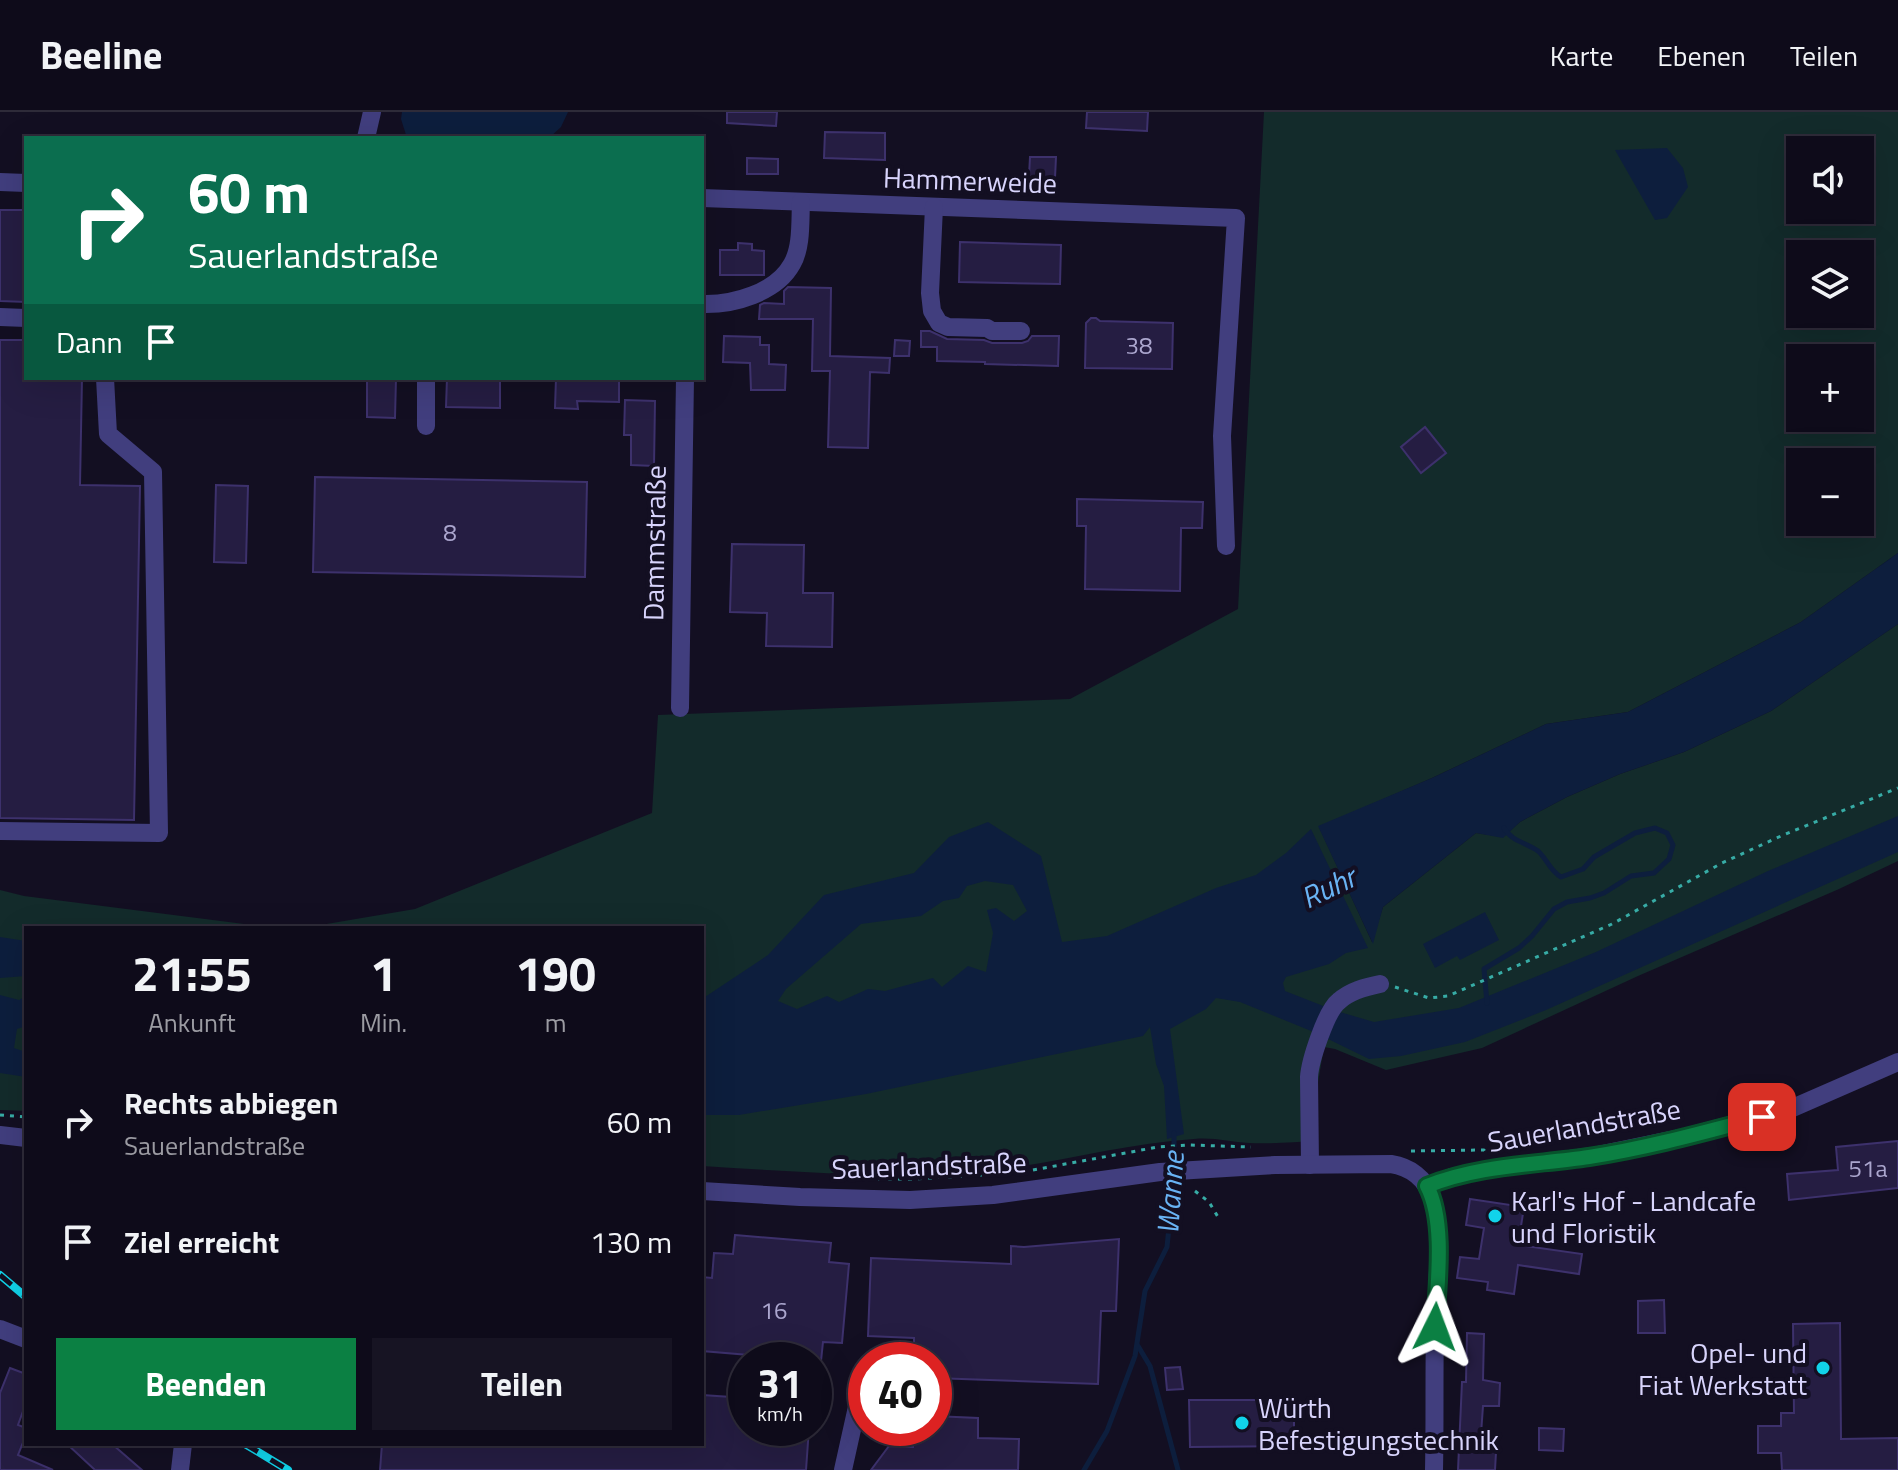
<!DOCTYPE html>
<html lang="de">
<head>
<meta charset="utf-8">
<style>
	:root { --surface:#0e0b1a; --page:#171423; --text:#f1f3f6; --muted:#9b9ba2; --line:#2e2b39; --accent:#0b8043 }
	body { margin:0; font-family:"Titillium Web",sans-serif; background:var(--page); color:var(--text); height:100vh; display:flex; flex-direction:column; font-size:30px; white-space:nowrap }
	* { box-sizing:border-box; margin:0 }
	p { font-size:26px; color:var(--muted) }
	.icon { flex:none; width:44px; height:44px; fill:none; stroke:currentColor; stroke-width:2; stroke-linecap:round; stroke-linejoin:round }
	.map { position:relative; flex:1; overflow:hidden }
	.panel { position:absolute; left:24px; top:814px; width:680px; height:520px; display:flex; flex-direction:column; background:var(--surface); border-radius:0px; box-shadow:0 8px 32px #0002,0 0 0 2px var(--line) }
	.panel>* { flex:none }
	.top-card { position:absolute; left:24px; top:24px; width:680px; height:244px; border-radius:0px; box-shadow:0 8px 32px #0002,0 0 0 2px var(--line); background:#0b6e4f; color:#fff; overflow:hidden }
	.tools { position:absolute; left:1786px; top:24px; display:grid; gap:16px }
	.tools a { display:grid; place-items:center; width:88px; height:88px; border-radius:0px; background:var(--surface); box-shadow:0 8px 32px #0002,0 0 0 2px var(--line); font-size:40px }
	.speed { position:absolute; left:728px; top:1230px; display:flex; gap:16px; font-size:40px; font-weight:700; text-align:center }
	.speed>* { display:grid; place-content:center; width:104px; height:104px; border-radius:50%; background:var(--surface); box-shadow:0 8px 32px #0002,0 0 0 2px var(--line); line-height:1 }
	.speed small { font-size:20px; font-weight:400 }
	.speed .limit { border:12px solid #d22; background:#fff; color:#111 }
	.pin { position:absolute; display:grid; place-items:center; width:68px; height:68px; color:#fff; margin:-34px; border-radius:16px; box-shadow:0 4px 12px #0006 }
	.me { position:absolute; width:88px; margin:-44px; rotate:3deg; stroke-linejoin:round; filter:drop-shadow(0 0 6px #0008) }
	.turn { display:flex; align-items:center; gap:28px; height:168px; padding:0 32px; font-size:36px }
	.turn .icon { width:104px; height:104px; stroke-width:2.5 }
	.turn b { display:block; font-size:56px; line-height:68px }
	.then { display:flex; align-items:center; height:76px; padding:0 32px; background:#0003; gap:16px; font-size:30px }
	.eta { display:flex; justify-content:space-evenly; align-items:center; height:136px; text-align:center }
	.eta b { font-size:48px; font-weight:700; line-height:56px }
	.button { display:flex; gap:16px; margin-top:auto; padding:16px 32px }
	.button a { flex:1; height:92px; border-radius:0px; background:var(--accent); color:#fff; font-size:32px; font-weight:700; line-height:92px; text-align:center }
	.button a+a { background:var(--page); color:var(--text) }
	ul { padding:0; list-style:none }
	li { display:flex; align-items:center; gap:24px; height:120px; padding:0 32px }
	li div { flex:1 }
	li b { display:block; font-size:30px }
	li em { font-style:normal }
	header { display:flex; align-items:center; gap:48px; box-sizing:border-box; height:112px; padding:0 40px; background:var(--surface); border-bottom:2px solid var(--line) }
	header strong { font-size:38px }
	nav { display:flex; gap:44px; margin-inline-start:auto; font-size:28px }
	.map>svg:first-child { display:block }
	.green { fill:#132b2b; fill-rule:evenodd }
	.water { fill:#0d1e3d; fill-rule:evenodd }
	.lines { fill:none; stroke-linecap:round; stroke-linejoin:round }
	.stream { stroke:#0d1e3d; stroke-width:5 }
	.building { fill:#251d42; stroke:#3d316c; stroke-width:2 }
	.path { stroke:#37aca6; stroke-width:3; stroke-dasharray:4 6; stroke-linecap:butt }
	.minor { stroke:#413e7e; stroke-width:18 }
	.rail-casing { stroke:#11d3ea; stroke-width:8 }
	.rail { stroke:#130f22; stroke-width:5; stroke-dasharray:15; stroke-linecap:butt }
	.route-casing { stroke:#07532c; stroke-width:20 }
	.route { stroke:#0b8043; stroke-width:14 }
	.poi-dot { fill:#11d3ea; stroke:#130f22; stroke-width:3 }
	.labels { text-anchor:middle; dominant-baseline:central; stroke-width:8; stroke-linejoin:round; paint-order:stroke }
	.number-label { font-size:24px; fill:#aba6ce }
	.street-label { font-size:28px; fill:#d8d4fc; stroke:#130f22 }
	.poi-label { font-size:28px; fill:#d8d4fc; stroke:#130f22; text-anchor:start }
	.water-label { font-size:30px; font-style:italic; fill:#69b3f4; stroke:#130f22 }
</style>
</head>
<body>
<header>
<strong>Beeline</strong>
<nav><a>Karte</a><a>Ebenen</a><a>Teilen</a></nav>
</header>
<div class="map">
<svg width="1898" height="1358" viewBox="0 0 1898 1358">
	<rect width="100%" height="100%" fill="#130f22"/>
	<g class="green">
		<path d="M1264 0H1898V441L1801 510 1628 600 1546 612 1432 666 1319 715 1372 830 1383 795 1476 721 1503 725 1520 710 1567 685 1620 662 1684 640 1771 599 1898 512V749L1839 777 1638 864 1482 936 1386 958 1335 937 1324 935 1315 988 1317 1029C1294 1030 1271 1032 1249 1031 1231 1030 1213 1025 1194 1027 1129 1031 1066 1049 1001 1057 902 1068 802 1060 702 1054V816H303L415 797 652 701 658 603 1070 587 1238 497ZM1800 38H1860V98H1800ZM1800 142H1860V202H1800ZM1800 246H1860V306H1800ZM1800 350H1860V410H1800Z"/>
		<polygon points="0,778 24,784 276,816 26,816 26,999 0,998"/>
	</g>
	<g class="water">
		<polygon points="402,0 568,0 561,15 549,26 407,26 401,7"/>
		<polygon points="1667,36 1683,56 1688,75 1667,106 1655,108 1615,38"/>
		<polygon points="1898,441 1898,512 1771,599 1684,640 1620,662 1567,685 1520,710 1503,726 1476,721 1383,795 1373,832 1318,714 1432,666 1546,612 1628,600 1801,510"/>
		<polygon points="1898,704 1898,740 1546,898 1465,930 1401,944 1369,947 1322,924 1333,898 1374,910 1459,896 1596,840 1768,759"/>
		<path d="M988 710 1041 744 1062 830 1107 824 1216 776 1256 763 1286 741 1311 717 1368 836 1346 841 1329 852 1286 865 1283 871 1285 879 1331 897 1321 923 1240 890 1216 886 1206 897 1170 917 1184 1022 1167 1027 1164 974 1156 952 1150 915 1143 924 866 982 739 1003H702V884L705 885 768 843 824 783 914 761 949 725ZM985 769 1013 773 1027 799 1014 809 996 796 987 798 993 821 986 860 968 854 942 875 933 866 885 879 868 877 839 890 827 884 797 897 778 889 786 877 861 812 921 804 943 789 959 786 967 774Z"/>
		<polygon points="1485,800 1499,828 1460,848 1457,844 1435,856 1423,832"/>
		<polygon points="0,825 26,829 26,864 0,866"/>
		<polygon points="0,883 19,888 26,884 26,914 17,917 14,936 26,940 26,965 0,961"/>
	</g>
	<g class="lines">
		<g class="stream">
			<path d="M1487 891 1484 857 1519 836 1532 824 1554 797 1567 790 1590 786 1604 781 1631 764 1654 761 1669 747 1673 733 1667 721 1655 716 1635 721 1594 745 1583 757 1561 765C1550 759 1547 747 1538 739 1527 731 1511 729 1504 716"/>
			<polyline points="1174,1021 1174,1055"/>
			<polyline points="1138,1234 1150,1254 1178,1358"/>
			<polyline points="1084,1358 1107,1319 1135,1244 1145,1179 1167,1135 1174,1065"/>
		</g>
	</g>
	<g class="building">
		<polygon points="727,0 777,0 776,14 727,11"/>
		<polygon points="1087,0 1148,0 1147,19 1086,16"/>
		<polygon points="825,20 885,21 885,48 824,46"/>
		<polygon points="1030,45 1056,45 1055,66 1029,64"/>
		<polygon points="747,46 778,47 778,62 747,62"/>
		<polygon points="0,98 26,98 26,190 0,189"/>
		<polygon points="960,130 1061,133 1060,172 959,170"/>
		<polygon points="738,131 752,132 752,138 764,139 764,163 720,163 720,138 738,138"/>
		<polygon points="788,175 831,176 830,244 890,246 889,261 870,260 868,336 828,335 830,259 812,259 813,207 759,207 760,193 764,191 784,192 784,179"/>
		<polygon points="1091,206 1096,206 1100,209 1173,211 1172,257 1085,256 1086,211"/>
		<polygon points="921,219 930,219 947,227 984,228 992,231 1022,231 1028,229 1032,224 1059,224 1058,254 985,252 985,250 937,249 937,235 921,235"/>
		<polygon points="724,224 760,225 760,233 769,233 769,252 786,253 785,278 751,278 750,251 723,250"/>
		<polygon points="0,228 26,228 26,266 82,266 80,373 140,374 134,708 0,706"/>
		<polygon points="895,228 910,229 909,244 894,244"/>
		<polygon points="367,266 396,266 395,306 367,305"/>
		<polygon points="447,266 500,266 500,296 446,295"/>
		<polygon points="556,266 619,266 619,290 577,289 578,297 555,296"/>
		<polygon points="625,288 655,289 654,354 631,353 631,323 624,323"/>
		<polygon points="1425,315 1446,341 1421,361 1401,335"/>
		<polygon points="315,365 587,370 585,465 313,460"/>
		<polygon points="216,373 248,374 246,451 214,450"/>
		<polygon points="1077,387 1203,390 1202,416 1181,416 1180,479 1085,477 1086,414 1077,414"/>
		<polygon points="732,432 804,433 803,481 833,481 832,535 766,534 767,501 730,500"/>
		<polygon points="1898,1029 1898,1076 1789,1088 1787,1062 1838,1058 1836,1035"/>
		<polygon points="1470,1087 1524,1095 1518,1133 1582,1142 1579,1162 1518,1153 1514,1182 1487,1178 1488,1170 1457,1166 1460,1145 1479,1147 1484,1116 1466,1113"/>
		<polygon points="735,1123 831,1131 829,1150 849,1152 842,1231 823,1230 821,1249 702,1239 702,1165 712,1166 714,1141 733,1142"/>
		<polygon points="1119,1127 1116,1199 1101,1199 1098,1272 934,1266 934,1248 914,1248 914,1226 868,1224 871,1146 1011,1152 1011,1134 1024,1135"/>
		<polygon points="1664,1188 1665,1221 1638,1221 1638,1189"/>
		<polygon points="1840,1211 1841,1327 1898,1326 1898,1358 1782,1358 1781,1341 1758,1341 1758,1314 1781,1314 1781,1301 1794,1301 1793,1212"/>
		<polygon points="1467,1221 1484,1222 1483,1268 1500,1271 1499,1294 1483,1294 1481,1322 1497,1322 1495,1358 1458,1358 1462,1270 1466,1270"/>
		<polygon points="1180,1255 1183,1277 1167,1278 1165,1256"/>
		<polygon points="10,1256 26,1262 26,1291 18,1313 26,1316 26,1323 18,1343 53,1358 0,1358 0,1281"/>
		<polygon points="702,1283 746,1286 746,1316 809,1316 806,1358 380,1358 382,1332 702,1332"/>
		<polygon points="1189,1288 1294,1288 1294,1334 1190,1335"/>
		<polygon points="934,1304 978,1306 978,1326 1019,1327 1018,1358 871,1358 889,1334 913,1335 914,1316 934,1316"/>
		<polygon points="1539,1316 1564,1317 1563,1339 1539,1338"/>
		<polygon points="67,1332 112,1332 142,1358 95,1358"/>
	</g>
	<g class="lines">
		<g class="path">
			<polyline points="1395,875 1429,886 1448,884 1612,812 1722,751 1781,724 1898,676"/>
			<polyline points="0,1003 26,1005"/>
			<polyline points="1411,1039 1484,1038 1486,1041"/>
			<polyline points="1033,1058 1158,1035 1190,1033 1251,1035"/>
			<polyline points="858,1067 912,1067 1002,1062"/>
			<polyline points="1195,1079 1209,1090 1218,1105"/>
		</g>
		<g class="minor">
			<polyline points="366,26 372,0"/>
			<polyline points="0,70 26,71"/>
			<polyline points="702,86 1236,106 1222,324 1226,434"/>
			<polyline points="934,95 930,181 932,199 939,211 948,215 987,216 992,219 1021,219"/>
			<path d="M702 192C733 193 776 181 792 152 802 135 800 109 801 90"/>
			<polyline points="0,205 26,206"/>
			<polyline points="426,314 426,266"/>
			<polyline points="680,596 685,266"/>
			<polyline points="0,719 159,721 153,360 108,322 105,266"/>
			<polyline points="0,1023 26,1026"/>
			<path d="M1310 1053 1309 965C1310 949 1326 899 1339 889 1350 879 1365 875 1380 872"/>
			<polyline points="1427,1074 1452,1065 1490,1057 1593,1044 1685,1025 1788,998 1898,950"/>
			<path d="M702 1079 800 1085 910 1088 993 1083 1160 1060 1275 1053 1391 1052C1410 1055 1425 1066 1432 1085 1444 1119 1436 1179 1435 1215 1434 1263 1435 1310 1434 1358"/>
			<polyline points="0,1217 26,1227"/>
			<polyline points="180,1358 183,1332"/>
			<polyline points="843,1358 861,1277"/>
		</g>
		<defs>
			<g id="rail">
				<polyline points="0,1163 26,1185"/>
				<polyline points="245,1332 288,1358"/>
			</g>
		</defs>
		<use href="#rail" class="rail-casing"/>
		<use href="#rail" class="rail"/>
	</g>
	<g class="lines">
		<defs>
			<path id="route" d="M1435 1215C1437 1175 1446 1110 1427 1074 1479 1053 1535 1053 1589 1045 1648 1036 1705 1020 1762 1005"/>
		</defs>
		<use href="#route" class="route-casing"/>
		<use href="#route" class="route"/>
	</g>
	<g class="poi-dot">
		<circle cx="1495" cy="1104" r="8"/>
		<circle cx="1823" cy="1256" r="8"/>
		<circle cx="1242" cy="1311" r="8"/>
	</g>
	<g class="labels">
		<g class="number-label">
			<text x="1139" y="233">38</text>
			<text x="450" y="420">8</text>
			<text x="1868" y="1056">51a</text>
			<text x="774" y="1198">16</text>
		</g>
		<g class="street-label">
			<text transform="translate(970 68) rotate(2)">Hammerweide</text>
			<text transform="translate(654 431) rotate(-89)">Dammstraße</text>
			<text transform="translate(1584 1013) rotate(-10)">Sauerlandstraße</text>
			<text transform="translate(929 1053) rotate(-2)">Sauerlandstraße</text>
		</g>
		<g class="poi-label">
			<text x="1511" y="1088">Karl's Hof - Landcafe<tspan x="1511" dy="32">und Floristik</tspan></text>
			<text x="1807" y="1240" text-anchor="end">Opel- und<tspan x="1807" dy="32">Fiat Werkstatt</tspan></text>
			<text x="1258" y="1295">Würth<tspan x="1258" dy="32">Befestigungstechnik</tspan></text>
		</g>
		<g class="water-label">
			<text transform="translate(1328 775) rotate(-26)">Ruhr</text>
			<text transform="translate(1170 1081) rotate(-86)">Wanne</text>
		</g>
	</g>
</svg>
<div class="tools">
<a><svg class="icon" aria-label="sound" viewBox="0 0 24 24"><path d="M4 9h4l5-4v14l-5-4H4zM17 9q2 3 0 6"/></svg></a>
<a><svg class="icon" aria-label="layers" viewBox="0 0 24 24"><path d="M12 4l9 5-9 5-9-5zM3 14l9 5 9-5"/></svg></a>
<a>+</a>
<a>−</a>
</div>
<div class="speed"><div>31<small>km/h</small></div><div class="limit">40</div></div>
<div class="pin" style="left:1762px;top:1005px;background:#d93025"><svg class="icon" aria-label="arrive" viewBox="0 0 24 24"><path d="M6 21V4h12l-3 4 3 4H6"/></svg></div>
<svg class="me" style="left:1435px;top:1215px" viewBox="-20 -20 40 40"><path d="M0-17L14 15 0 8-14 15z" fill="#0b8043" stroke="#fff" stroke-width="4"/></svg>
<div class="top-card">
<div class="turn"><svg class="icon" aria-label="right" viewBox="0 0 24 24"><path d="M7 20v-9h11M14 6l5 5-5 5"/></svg><div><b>60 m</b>Sauerlandstraße</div></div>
<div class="then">Dann<svg class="icon" aria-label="arrive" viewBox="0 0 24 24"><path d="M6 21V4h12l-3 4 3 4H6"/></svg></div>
</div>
<section class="panel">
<div class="eta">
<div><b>21:55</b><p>Ankunft</p></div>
<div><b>1</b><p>Min.</p></div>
<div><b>190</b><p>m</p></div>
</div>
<ul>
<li><svg class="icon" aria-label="right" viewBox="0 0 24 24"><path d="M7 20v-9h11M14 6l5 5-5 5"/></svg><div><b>Rechts abbiegen</b><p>Sauerlandstraße</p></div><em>60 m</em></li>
<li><svg class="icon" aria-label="arrive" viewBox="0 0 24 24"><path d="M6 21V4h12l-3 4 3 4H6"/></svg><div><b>Ziel erreicht</b></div><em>130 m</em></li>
</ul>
<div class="button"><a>Beenden</a><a>Teilen</a></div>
</section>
</div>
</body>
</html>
